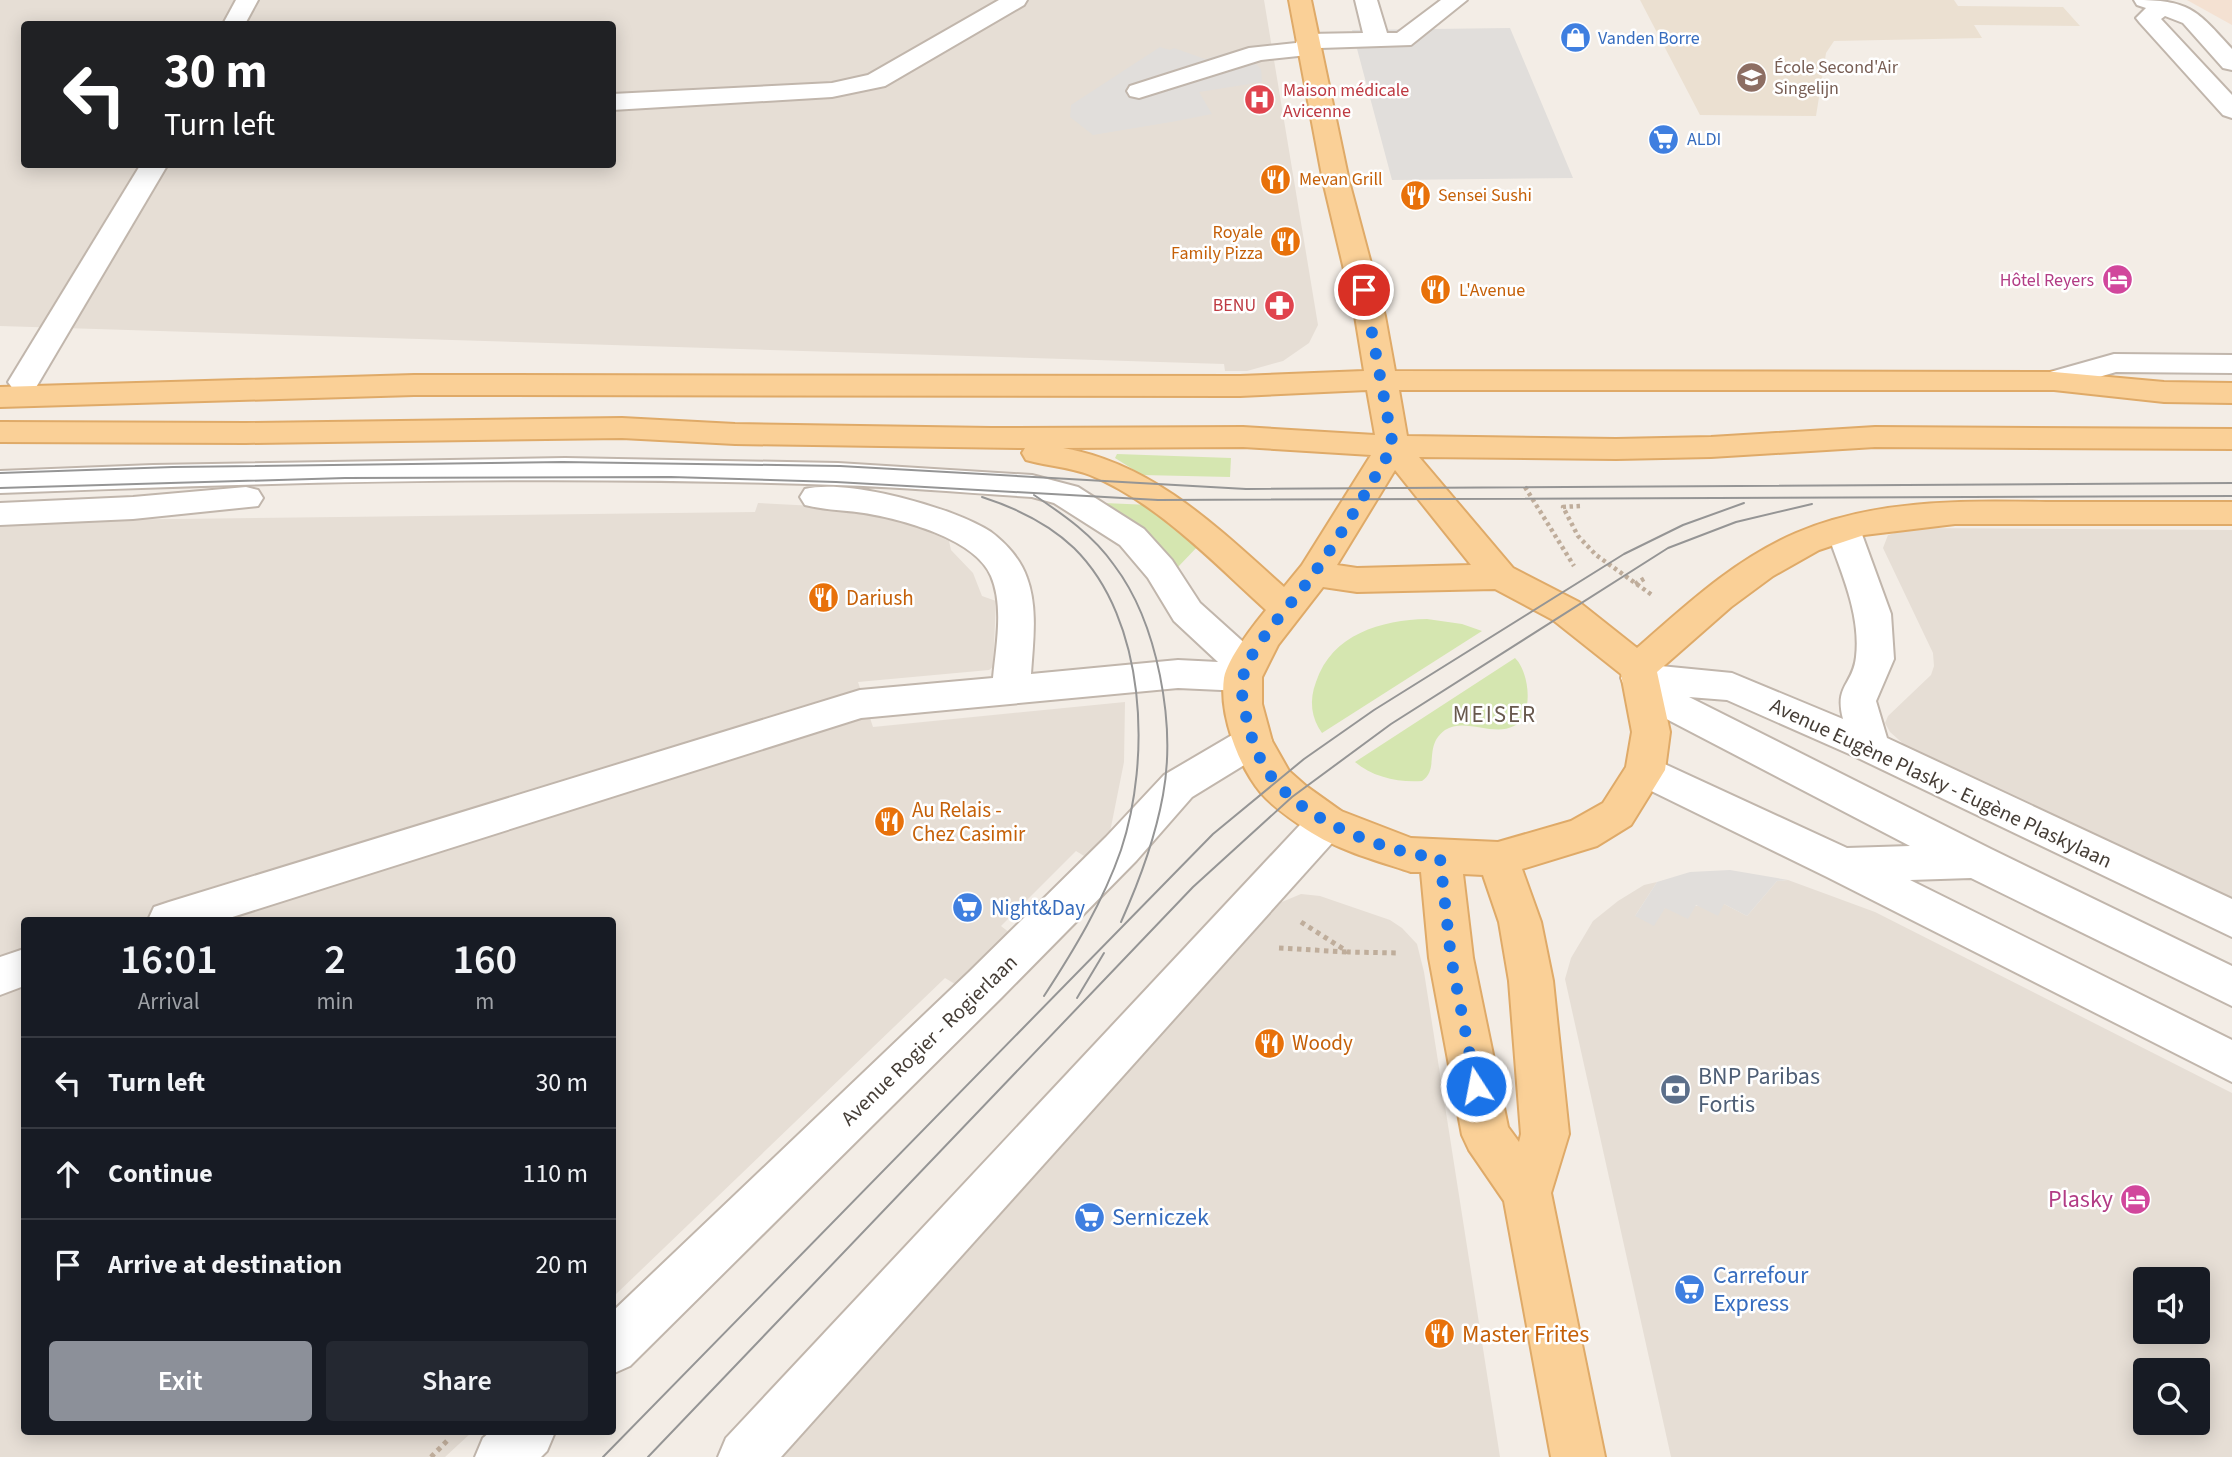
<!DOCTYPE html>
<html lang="en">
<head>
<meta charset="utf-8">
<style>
	:root { --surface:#171b24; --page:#242831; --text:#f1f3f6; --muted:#9ea1a6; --line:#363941; --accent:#8c9099 }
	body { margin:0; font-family:"Source Sans 3",sans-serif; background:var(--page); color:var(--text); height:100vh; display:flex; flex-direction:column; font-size:26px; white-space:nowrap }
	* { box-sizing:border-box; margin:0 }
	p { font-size:23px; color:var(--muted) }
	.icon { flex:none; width:38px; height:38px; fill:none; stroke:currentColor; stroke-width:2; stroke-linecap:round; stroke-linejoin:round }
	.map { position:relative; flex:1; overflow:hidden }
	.details { position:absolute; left:21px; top:917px; width:595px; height:518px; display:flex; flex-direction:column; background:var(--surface); border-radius:7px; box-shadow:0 4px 18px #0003 }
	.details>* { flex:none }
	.top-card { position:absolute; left:21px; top:21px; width:595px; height:147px; border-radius:7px; box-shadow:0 4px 18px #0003; background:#202124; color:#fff; overflow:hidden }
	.controls { position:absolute; left:2133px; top:1267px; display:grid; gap:14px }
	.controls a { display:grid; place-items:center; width:77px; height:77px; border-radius:7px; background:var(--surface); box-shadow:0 4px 18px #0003; font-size:35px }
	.pin { position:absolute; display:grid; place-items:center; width:60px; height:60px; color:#fff; margin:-30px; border:4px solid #fff; border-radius:50%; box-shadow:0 2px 7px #0007 }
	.me { position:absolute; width:77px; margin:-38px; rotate:349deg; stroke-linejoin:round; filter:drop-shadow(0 0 5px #0008) }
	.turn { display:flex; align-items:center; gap:24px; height:147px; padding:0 28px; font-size:32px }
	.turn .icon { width:91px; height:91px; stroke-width:2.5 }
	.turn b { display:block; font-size:49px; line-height:60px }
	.eta { display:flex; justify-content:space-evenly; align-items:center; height:119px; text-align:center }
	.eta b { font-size:42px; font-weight:600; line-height:49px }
	.action { display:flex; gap:14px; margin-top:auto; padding:14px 28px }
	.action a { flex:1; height:80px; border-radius:7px; background:var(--accent); color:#fff; font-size:28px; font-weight:600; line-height:80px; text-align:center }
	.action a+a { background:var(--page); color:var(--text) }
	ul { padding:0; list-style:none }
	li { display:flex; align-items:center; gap:21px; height:91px; padding:0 28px; border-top:2px solid var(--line) }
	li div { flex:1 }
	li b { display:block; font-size:26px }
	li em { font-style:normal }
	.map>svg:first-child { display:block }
	.residential { fill:#e6ded5; fill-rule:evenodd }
	.commercial { fill:#f4e1d2 }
	.education { fill:#ebe0d1 }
	.green { fill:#d5e6b0 }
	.parking { fill:#e1dedb }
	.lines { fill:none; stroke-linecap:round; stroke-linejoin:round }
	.minor-casing { stroke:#c1b6ac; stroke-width:4 }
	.major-casing { stroke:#dfaa68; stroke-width:4 }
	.path-far1 { stroke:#bfad9b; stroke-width:4.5; stroke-dasharray:3.5 3.5; stroke-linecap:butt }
	.path { stroke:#bfad9b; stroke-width:5; stroke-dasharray:4.5 4.5; stroke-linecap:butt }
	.minor { fill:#fff; fill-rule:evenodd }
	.major { fill:#fad097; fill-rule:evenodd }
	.tram { stroke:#959595; stroke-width:2 }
	.route { stroke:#1a73e8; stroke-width:12; stroke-dasharray:0 21.6 }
	.labels { text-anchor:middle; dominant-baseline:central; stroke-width:5; stroke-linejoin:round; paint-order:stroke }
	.far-shop-label { font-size:18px; fill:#366cbe; stroke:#fff; text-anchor:start }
	.far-education-label { font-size:18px; fill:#785e54; stroke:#fff; text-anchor:start }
	.far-health-label { font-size:18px; fill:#be3a42; stroke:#fff; text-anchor:start }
	.far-food-label { font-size:18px; fill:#c56008; stroke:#fff; text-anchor:start }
	.far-hotel-label { font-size:18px; fill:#b23c85; stroke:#fff; text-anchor:end }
	.food-label { font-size:21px; fill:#c56008; stroke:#fff; text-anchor:start }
	.street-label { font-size:21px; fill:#453d36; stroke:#fff }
	.shop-label { font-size:21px; fill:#366cbe; stroke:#fff; text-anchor:start }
	.neighbourhood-label { font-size:23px; letter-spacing:2px; fill:#68594d; stroke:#fff }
	.near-service-label { font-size:24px; fill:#4e5e75; stroke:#fff; text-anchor:start }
	.near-hotel-label { font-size:24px; fill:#b23c85; stroke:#fff; text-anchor:end }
	.near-shop-label { font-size:24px; fill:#366cbe; stroke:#fff; text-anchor:start }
	.near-food-label { font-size:24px; fill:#c56008; stroke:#fff; text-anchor:start }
</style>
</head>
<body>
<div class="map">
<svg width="2232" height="1457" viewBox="0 0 2232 1457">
	<rect width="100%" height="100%" fill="#f3ede6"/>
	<g class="residential">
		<path d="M0 0H1264L1318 325 1309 343 1283 361 1247 371H1225L1224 364 0 326ZM24 24H612V164H24Z"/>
		<polygon points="758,503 835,507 904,520 949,541 951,550 973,573 982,596 996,601 993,667 989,670 858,682 873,727 1125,702 1124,762 1109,837 1089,859 1076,851 1001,926 1015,937 960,987 945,978 613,1297 612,920 24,920 24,1432 472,1432 445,1457 0,1457 0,525 92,520 755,512"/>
		<polygon points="1912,528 2232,530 2232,898 1924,756 1908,748 1890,732 1885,723 1888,716 1931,675 1934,666 1933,653 1883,548 1888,535"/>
		<path d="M1788 880 1875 912 2232 1093V1457H1671L1565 979 1571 958 1593 921 1618 901 1644 885 1657 882 1635 916 1665 908 1724 904 1747 916 1777 881ZM2146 1279H2198V1332H2146ZM2146 1370H2198V1423H2146Z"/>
		<polygon points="1301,894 1320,896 1390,920 1402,928 1417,944 1424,972 1500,1457 783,1457 1277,904"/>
	</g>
	<polygon class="commercial" points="2187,0 2232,0 2232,25"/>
	<polygon class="education" points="1640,0 1954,0 1958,6 2063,7 2080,26 1974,25 1982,38 1834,41 1826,53 1816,116 1700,115"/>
	<g class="green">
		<polygon points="1117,454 1231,458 1230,477 1142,475 1115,458"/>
		<polygon points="1104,503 1150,505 1198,546 1178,567 1141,529"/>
		<path d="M1427 619 1462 624 1482 631 1322 733C1311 718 1309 700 1316 682 1332 634 1381 620 1427 619Z"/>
		<path d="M1515 658C1529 671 1535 715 1514 726 1493 737 1465 717 1445 730 1423 746 1440 769 1422 781 1400 783 1372 777 1355 762Z"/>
	</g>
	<g class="parking">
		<polygon points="1510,28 1573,178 1392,180 1352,30"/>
		<polygon points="1160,47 1170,50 1174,48 1205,59 1241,49 1261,69 1262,82 1199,92 1212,114 1177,121 1093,135 1070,117 1071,105"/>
		<polygon points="1730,870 1788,880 1777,881 1747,916 1724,904 1718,916 1696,905 1688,919 1665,908 1654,926 1635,916 1657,882 1690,872"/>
	</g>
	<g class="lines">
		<defs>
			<g id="minor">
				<polygon points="236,0 258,0 245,24 223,24"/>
				<polygon points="999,0 1027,0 1024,5 885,86 832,97 612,110 612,94 832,83 868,75"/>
				<polygon points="1355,0 1377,0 1387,33 1397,33 1441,0 1467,0 1411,45 1320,48 1317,54 1261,60 1139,98 1130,96 1127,91 1130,86 1249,48 1296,43 1299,36 1307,34 1363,33"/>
				<path d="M2134 0C2189 0 2196 9 2232 49V70L2223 68 2183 23 2165 16 2161 19 2232 95V118L2223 115 2140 23 2136 18 2146 8 2137 5Z"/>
				<polygon points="141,164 168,164 35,389 24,391 13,389 8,382"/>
				<polygon points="2114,354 2232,355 2232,373 2116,372 2054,390 2043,388 2038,381 2043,374"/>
				<path d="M565 458 838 463 1032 475 1078 487 1144 529 1172 560 1200 603 1260 657 1266 667 1256 687 1243 691 1178 688 861 718 223 920H148L154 907 169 902 860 690 993 678C996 646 1004 606 991 576 975 538 900 519 864 513 844 510 824 510 805 505L800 497 805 489C847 478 955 508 991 532 1006 543 1021 560 1027 578 1038 608 1033 643 1031 674L1178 660 1218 662 1174 621 1148 578 1120 545 1054 503 1032 497C967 493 902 487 836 485 558 475 278 482 0 493V471L153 465Z"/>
				<polygon points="246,487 258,490 263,498 258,506 133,519 0,525 0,503 133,497"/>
				<path d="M1843 518 1855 521 1860 529 1891 614 1894 659 1876 701 1887 738 2232 899V937L1856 757 1727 700 1689 697 1991 849 2232 966V1006L1971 878 1910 880 2232 1040V1082L1827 877 1631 781 1625 770 1631 759 1645 755 1847 848 1910 846 1630 700 1621 678 1627 668 1640 664 1732 673 1843 719C1834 685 1853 685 1856 657 1861 613 1840 570 1826 529L1831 521Z"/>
				<polygon points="1253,726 1267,731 1272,741 1267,751 1192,797 1136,861 1001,998 630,1366 612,1374 612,1312 969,972 1106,837 1164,775 1239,731"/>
				<polygon points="1327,806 1341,811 1347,822 1341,833 781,1457 718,1457 726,1438 1313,811"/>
				<polygon points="24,949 24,986 0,995 0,957"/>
				<polygon points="490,1432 555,1432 547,1451 541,1457 475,1457 483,1438"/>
			</g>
			<path id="major" d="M1289 0H1311L1349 181 1385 316 1395 371 2054 372 2164 382 2232 383V403L2164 402 2054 390H1399L1407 436 1616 439 1711 437 1875 427 2232 429V449L1875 447 1711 457 1616 459 1419 457 1513 568 1579 602 1637 648C1686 605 1735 559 1796 533 1876 499 1961 501 2046 502 2108 502 2170 502 2232 502V524H1955L1864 535 1819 550 1773 576 1731 607 1657 672 1670 732 1665 770 1631 825 1597 846 1522 869 1541 922 1553 981 1569 1134 1551 1193 1605 1457H1551L1504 1201 1469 1150 1462 1135 1429 958 1421 872H1411C1378 861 1341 851 1312 833 1295 822 1274 808 1261 793 1238 765 1219 714 1224 678 1228 658 1253 626 1266 610 1212 561 1158 503 1090 475 1070 467 1047 466 1026 460L1022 453 1025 448 735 444 622 438 246 443 0 442V422L246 423 622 418 735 424 991 428 1243 427 1375 435 1367 390 1240 396 414 395 0 407V387L414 375 1240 376 1364 371 1355 316 1323 181ZM1243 447 1371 455 1302 565 1284 587C1218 528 1154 464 1063 448ZM1395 470 1471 565 1357 568 1337 565ZM1323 587 1357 592 1495 589 1553 620 1621 674 1632 732 1626 767 1603 803 1571 821 1498 842 1411 838 1341 811 1306 786 1289 771 1272 741 1262 704V677L1278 645ZM1463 874 1483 875 1499 922 1509 981 1521 1134 1519 1142 1508 1127 1473 958Z"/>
		</defs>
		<use href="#minor" class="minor-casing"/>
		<use href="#major" class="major-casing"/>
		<g class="path-far1">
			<polyline points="1525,487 1574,566"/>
			<polyline points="1580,506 1563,507 1578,536 1596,555 1652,595"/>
			<polyline points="1635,584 1647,577"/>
		</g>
		<g class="path">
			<polyline points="1301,922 1348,952 1399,953"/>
			<polyline points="1279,948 1347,952"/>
			<polyline points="431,1457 449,1439"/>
		</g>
		<use href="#minor" class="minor"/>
		<use href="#major" class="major"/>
		<g class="tram">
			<polyline points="0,473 173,467 563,462 840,466 1246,489 2232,483"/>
			<polyline points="0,488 345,478 671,477 836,482 1158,500 2232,496"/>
			<path d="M1034 495C1064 515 1093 535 1114 565 1158 623 1176 724 1163 795 1155 839 1139 882 1121 922"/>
			<path d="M982 497C1016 508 1048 523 1074 548 1147 620 1151 759 1121 850 1103 902 1074 950 1044 996"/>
			<polyline points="1077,998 1104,953"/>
			<polyline points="603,1457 1213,834 1304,759 1374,710 1624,554 1683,525 1744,503"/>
			<polyline points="648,1457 1193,887 1292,797 1391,724 1668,548 1736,522 1812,504"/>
		</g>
	</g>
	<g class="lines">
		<path class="route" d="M1364 290 1393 446C1368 489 1343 532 1315 572 1296 600 1250 645 1243 677 1240 693 1244 709 1248 724 1253 744 1261 765 1275 781 1309 823 1388 853 1440 858L1451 958 1476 1086"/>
	</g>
	<defs>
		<symbol id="shop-disc" viewBox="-11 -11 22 22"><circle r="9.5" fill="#3f7fe0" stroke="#fff"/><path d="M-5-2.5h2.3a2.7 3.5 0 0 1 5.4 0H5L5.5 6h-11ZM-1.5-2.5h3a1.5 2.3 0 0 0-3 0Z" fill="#fff"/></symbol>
		<symbol id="school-disc" viewBox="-11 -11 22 22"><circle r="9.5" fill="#8d6e63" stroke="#fff"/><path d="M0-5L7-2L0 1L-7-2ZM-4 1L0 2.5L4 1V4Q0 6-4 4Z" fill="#fff"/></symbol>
		<symbol id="hospital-disc" viewBox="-11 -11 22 22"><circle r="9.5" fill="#e0444e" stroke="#fff"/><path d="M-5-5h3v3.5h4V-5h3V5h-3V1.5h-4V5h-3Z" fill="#fff"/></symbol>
		<symbol id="supermarket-disc" viewBox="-11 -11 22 22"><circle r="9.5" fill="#3f7fe0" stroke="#fff"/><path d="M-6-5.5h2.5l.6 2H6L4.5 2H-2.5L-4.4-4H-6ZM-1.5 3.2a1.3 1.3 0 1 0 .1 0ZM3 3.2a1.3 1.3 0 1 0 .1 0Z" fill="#fff"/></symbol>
		<symbol id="restaurant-disc" viewBox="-11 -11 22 22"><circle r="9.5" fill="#e8710a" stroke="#fff"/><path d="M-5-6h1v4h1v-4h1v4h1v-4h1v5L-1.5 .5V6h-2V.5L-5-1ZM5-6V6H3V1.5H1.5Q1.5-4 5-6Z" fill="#fff"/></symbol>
		<symbol id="hotel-disc" viewBox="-11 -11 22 22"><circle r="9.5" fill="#d1479c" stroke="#fff"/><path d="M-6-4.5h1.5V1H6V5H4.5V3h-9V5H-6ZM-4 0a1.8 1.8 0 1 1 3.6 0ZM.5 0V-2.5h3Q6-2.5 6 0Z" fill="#fff"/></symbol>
		<symbol id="pharmacy-disc" viewBox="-11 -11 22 22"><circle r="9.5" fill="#e0444e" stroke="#fff"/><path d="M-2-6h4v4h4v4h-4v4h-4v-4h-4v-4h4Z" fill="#fff"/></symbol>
		<symbol id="bank-disc" viewBox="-11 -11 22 22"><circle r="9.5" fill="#5c6f8a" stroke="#fff"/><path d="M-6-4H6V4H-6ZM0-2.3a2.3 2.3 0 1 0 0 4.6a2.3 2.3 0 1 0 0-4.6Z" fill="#fff"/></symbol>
	</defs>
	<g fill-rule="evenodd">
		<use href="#shop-disc" x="1558" y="20" width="35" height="35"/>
		<use href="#school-disc" x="1734" y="60" width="35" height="35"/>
		<use href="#hospital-disc" x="1242" y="82" width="35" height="35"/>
		<use href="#supermarket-disc" x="1646" y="122" width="35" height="35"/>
		<use href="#restaurant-disc" x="1258" y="162" width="35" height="35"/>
		<use href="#restaurant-disc" x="1398" y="178" width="35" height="35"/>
		<use href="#restaurant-disc" x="1268" y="224" width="35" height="35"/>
		<use href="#hotel-disc" x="2100" y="262" width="35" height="35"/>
		<use href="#restaurant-disc" x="1418" y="272" width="35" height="35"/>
		<use href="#pharmacy-disc" x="1262" y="288" width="35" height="35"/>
		<use href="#restaurant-disc" x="806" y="580" width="35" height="35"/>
		<use href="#restaurant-disc" x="872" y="804" width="35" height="35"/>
		<use href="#supermarket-disc" x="950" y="890" width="35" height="35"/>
		<use href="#restaurant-disc" x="1252" y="1026" width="35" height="35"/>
		<use href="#bank-disc" x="1658" y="1072" width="35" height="35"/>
		<use href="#hotel-disc" x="2118" y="1182" width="35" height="35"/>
		<use href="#supermarket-disc" x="1072" y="1200" width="35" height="35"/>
		<use href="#supermarket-disc" x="1672" y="1272" width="35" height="35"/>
		<use href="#restaurant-disc" x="1422" y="1316" width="35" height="35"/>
	</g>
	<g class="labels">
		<g class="far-shop-label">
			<text x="1598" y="38">Vanden Borre</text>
			<text x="1687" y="139">ALDI</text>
		</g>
		<g class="far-education-label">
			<text x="1774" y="67">École Second'Air<tspan x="1774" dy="21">Singelijn</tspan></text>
		</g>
		<g class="far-health-label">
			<text x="1283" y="90">Maison médicale<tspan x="1283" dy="21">Avicenne</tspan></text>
			<text x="1256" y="305" text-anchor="end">BENU</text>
		</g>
		<g class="far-food-label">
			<text x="1299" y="179">Mevan Grill</text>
			<text x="1438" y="195">Sensei Sushi</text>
			<text x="1263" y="232" text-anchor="end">Royale<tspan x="1263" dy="21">Family Pizza</tspan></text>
			<text x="1459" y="290">L'Avenue</text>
		</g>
		<g class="far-hotel-label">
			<text x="2094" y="280">Hôtel Reyers</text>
		</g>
		<g class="food-label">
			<text x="846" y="598">Dariush</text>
			<text x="912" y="810">Au Relais -<tspan x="912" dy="24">Chez Casimir</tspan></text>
			<text x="1292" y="1043">Woody</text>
		</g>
		<g class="street-label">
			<text transform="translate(1941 783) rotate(25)">Avenue Eugène Plasky - Eugène Plaskylaan</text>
			<text transform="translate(929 1040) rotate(-44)">Avenue Rogier - Rogierlaan</text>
		</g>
		<g class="shop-label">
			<text x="991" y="908">Night&amp;Day</text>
		</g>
		<g class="neighbourhood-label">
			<text x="1495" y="714">MEISER</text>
		</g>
		<g class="near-service-label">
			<text x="1698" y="1076">BNP Paribas<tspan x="1698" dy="28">Fortis</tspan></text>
		</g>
		<g class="near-hotel-label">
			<text x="2113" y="1199">Plasky</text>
		</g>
		<g class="near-shop-label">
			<text x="1112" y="1217">Serniczek</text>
			<text x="1713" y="1275">Carrefour<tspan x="1713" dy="28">Express</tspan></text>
		</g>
		<g class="near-food-label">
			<text x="1462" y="1334">Master Frites</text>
		</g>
	</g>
</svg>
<div class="controls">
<a><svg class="icon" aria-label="sound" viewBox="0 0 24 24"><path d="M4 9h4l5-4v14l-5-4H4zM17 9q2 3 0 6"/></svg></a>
<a><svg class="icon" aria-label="search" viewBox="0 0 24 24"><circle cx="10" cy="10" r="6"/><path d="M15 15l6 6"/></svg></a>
</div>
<div class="pin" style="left:1364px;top:290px;background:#d93025"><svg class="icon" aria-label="arrive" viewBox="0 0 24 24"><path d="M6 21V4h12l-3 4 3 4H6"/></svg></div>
<svg class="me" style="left:1476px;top:1086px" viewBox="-20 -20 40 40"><circle r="17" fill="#1a73e8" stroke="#fff" stroke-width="3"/><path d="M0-11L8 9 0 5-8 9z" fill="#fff"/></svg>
<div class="top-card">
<div class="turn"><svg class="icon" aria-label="left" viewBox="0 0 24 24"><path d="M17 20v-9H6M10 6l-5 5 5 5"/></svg><div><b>30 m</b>Turn left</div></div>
</div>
<section class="details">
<div class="eta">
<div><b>16:01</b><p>Arrival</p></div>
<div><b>2</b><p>min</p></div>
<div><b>160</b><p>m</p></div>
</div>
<ul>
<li><svg class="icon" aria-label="left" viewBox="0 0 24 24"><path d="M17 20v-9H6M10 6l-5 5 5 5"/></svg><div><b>Turn left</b></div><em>30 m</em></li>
<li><svg class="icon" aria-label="ahead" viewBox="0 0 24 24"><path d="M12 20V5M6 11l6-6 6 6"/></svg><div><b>Continue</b></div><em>110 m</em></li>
<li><svg class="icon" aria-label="arrive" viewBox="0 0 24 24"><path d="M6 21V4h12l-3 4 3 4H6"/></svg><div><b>Arrive at destination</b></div><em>20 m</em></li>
</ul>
<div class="action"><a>Exit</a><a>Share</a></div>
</section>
</div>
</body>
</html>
